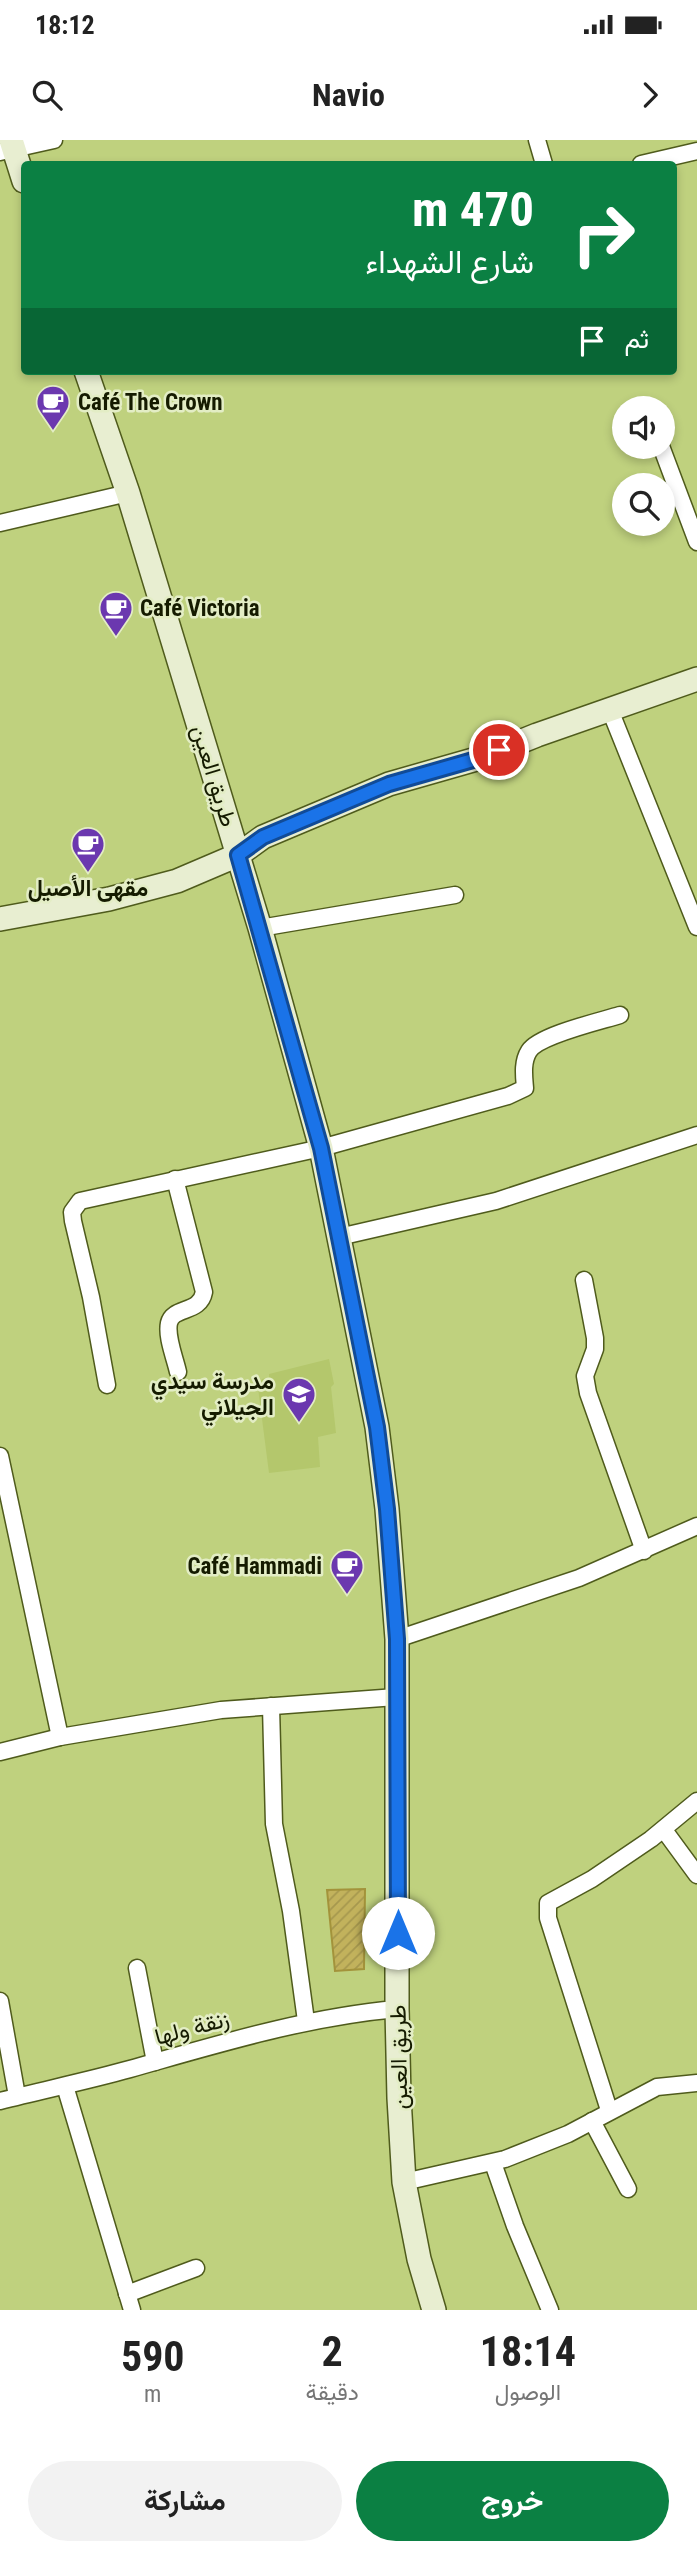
<!DOCTYPE html>
<html lang="ar">
<head>
<meta charset="utf-8">
<style>
	:root { --surface:#fff; --page:#f2f2f2; --text:#222; --muted:#767676; --accent:#0b8043 }
	body { margin:0; font-family:"Roboto Condensed",Vazirmatn,sans-serif; background:var(--page); color:var(--text); direction:rtl; height:100vh; display:flex; flex-direction:column; font-size:26px; white-space:nowrap }
	* { box-sizing:border-box; margin:0 }
	p { font-size:23px; color:var(--muted) }
	.icon { flex:none; width:38px; height:38px; fill:none; stroke:currentColor; stroke-width:2; stroke-linecap:round; stroke-linejoin:round }
	.map { position:relative; height:2170px; overflow:hidden; direction:ltr }
	.sheet { display:flex; flex-direction:column; background:var(--surface); flex:1 }
	.sheet>* { flex:none }
	.banner { position:absolute; left:21px; top:21px; width:656px; height:214px; border-radius:7px; box-shadow:0 4px 10px #0003; direction:rtl; background:#0b8043; color:#fff; overflow:hidden }
	.fabs { position:absolute; left:612px; top:256px; display:grid; gap:14px }
	.fabs a { display:grid; place-items:center; width:63px; height:63px; border-radius:50%; background:var(--surface); box-shadow:0 4px 10px #0003; font-size:35px }
	.pin { position:absolute; display:grid; place-items:center; width:60px; height:60px; color:#fff; margin:-30px; border:4px solid #fff; border-radius:50%; box-shadow:0 2px 7px #0007 }
	.me { position:absolute; width:77px; margin:-38px; rotate:0deg; stroke-linejoin:round; filter:drop-shadow(0 0 5px #0008) }
	.turn { display:flex; align-items:center; gap:24px; height:147px; padding:0 28px; font-size:32px }
	.turn .icon { width:91px; height:91px; stroke-width:2.5 }
	.turn b { display:block; font-size:49px; line-height:60px }
	.then { display:flex; align-items:center; height:66px; padding:0 28px; background:#0003; gap:14px; font-size:26px }
	.eta { display:flex; justify-content:space-evenly; align-items:center; height:119px; text-align:center }
	.eta b { font-size:42px; font-weight:700; line-height:49px }
	.action { display:flex; gap:14px; margin-top:auto; padding:14px 28px }
	.action a { flex:1; height:80px; border-radius:42px; background:var(--accent); color:#fff; font-size:28px; font-weight:700; line-height:80px; text-align:center }
	.action a+a { background:var(--page); color:var(--text) }
	.status { display:flex; justify-content:space-between; align-items:center; height:49px; padding:0 35px; background:var(--surface); direction:ltr }
	.status svg { height:19px; fill:currentColor }
	header { display:flex; justify-content:space-between; align-items:center; height:91px; padding:0 28px; background:var(--surface); font-size:32px; font-weight:700 }
	.map>svg:first-child { display:block }
	.built { fill:#b4c76c }
	.building { fill:url(#building-hatch); stroke:#a3933b; stroke-width:2 }
	.lines { fill:none; stroke-linecap:round; stroke-linejoin:round }
	.street-casing { stroke:#4f5b1c; stroke-width:19 }
	.secondary-casing { stroke:#4f5b1c; stroke-width:26 }
	.street { stroke:#fff; stroke-width:16 }
	.secondary { stroke:#e8eed1; stroke-width:23 }
	.route-casing { stroke:#114b97; stroke-width:18 }
	.route { stroke:#1a73e8; stroke-width:12 }
	.labels { text-anchor:middle; dominant-baseline:central; stroke-width:5; stroke-linejoin:round; paint-order:stroke }
	.poi-label { font-size:23px; font-weight:bold; fill:#151b00; stroke:#e3edc5; text-anchor:start }
	.street-label { font-size:23px; fill:#151b00; stroke:#e3edc5 }
</style>
</head>
<body>
<div class="status"><b>18:12</b><svg viewBox="0 0 49 12"><path d="M0 12V9h3v3zM5 12V6h3v6zM10 12V3h3v9zM15 12V0h3v12zM26 1h20v11H26zM47 4h2v5h-2z"/></svg></div>
<header><svg class="icon" aria-label="forward" viewBox="0 0 24 24"><path d="M9 5l7 7-7 7"/></svg>Navio<svg class="icon" aria-label="search" viewBox="0 0 24 24"><circle cx="10" cy="10" r="6"/><path d="M15 15l6 6"/></svg></header>
<div class="map">
<svg width="697" height="2170" viewBox="0 0 697 2170">
	<defs>
		<pattern id="building-hatch" width="6" height="6" patternUnits="userSpaceOnUse" patternTransform="scale(1.75)"><rect width="6" height="6" fill="#c2b25c"/><path d="M-1 1l2-2M0 6l6-6M5 7l2-2" fill="none" stroke="#a6984e"/></pattern>
	</defs>
	<rect width="100%" height="100%" fill="#bfd17e"/>
	<polygon class="built" points="329,1219 334,1244 331,1247 336,1293 318,1297 320,1327 269,1333 258,1248 262,1239 269,1237 269,1234"/>
	<polygon class="building" points="365,1749 364,1829 335,1831 327,1750"/>
	<g class="lines">
		<defs>
			<g id="street">
				<polyline points="537,0 544,24"/>
				<polyline points="0,12 54,0"/>
				<polyline points="641,24 697,11"/>
				<polyline points="661,306 697,402"/>
				<polyline points="0,383 128,353"/>
				<polyline points="610,570 697,787"/>
				<polyline points="260,788 455,755"/>
				<path d="M175 1039 204 1152C200 1174 173 1166 169 1183 166 1197 175 1218 178 1232"/>
				<polyline points="339,1097 496,1061 697,995"/>
				<polyline points="584,1140 595,1198 595,1209 585,1236 588,1253 644,1411"/>
				<path d="M107 1245 91 1157 73 1081 72 1072 80 1061 321 1008 508 956 525 948C524 936 522 922 529 911 539 895 601 881 620 875"/>
				<polyline points="0,1316 60,1597"/>
				<polyline points="397,1499 579,1438 697,1386"/>
				<polyline points="271,1566 274,1684 291,1771 306,1881"/>
				<polyline points="0,1612 60,1597 221,1570 396,1557"/>
				<polyline points="664,1690 697,1735"/>
				<polyline points="137,1828 155,1922"/>
				<polyline points="0,1861 17,1956"/>
				<polyline points="65,1946 132,2170"/>
				<path d="M0 1961C43 1950 87 1941 130 1929 219 1904 306 1877 397 1869"/>
				<polyline points="609,1970 548,1778 548,1763 592,1739 651,1699 697,1661"/>
				<polyline points="592,1981 628,2049"/>
				<polyline points="493,2023 515,2086 550,2170"/>
				<polyline points="404,2042 505,2019 568,1994 657,1947 697,1943"/>
				<polyline points="127,2154 196,2128"/>
			</g>
			<g id="secondary">
				<polyline points="11,0 24,41"/>
				<polyline points="86,231 128,353 260,788 321,1008 377,1287 387,1369 397,1499 397,1869 399,1958 404,2042 419,2119 434,2170"/>
				<polyline points="0,779 109,759 177,741 238,715 263,697 389,644 480,618 537,595 697,539"/>
			</g>
		</defs>
		<use href="#street" class="street-casing"/>
		<use href="#secondary" class="secondary-casing"/>
		<use href="#street" class="street"/>
		<use href="#secondary" class="secondary"/>
	</g>
	<g class="lines">
		<defs>
			<polyline id="route" points="398,1793 397,1499 387,1369 377,1287 321,1008 238,715 263,697 389,644 480,618 499,610"/>
		</defs>
		<use href="#route" class="route-casing"/>
		<use href="#route" class="route"/>
	</g>
	<defs>
		<symbol id="cafe-pin" viewBox="-11 -11 22 30"><path d="M0 17L-7.5 6A9.5 9.5 0 1 1 7.5 6Z" fill="#6b38af" stroke="#e3edc5"/><path d="M-5.5-4.5H6V0H3Q3 3.5 0 3.5H-2.5Q-5.5 3.5-5.5 0ZM3-3.2v2h1.7v-2ZM-6 4.5H4V6H-6Z" fill="#fff"/></symbol>
		<symbol id="school-pin" viewBox="-11 -11 22 30"><path d="M0 17L-7.5 6A9.5 9.5 0 1 1 7.5 6Z" fill="#6b38af" stroke="#e3edc5"/><path d="M0-5L7-2L0 1L-7-2ZM-4 1L0 2.5L4 1V4Q0 6-4 4Z" fill="#fff"/></symbol>
	</defs>
	<g fill-rule="evenodd">
		<use href="#cafe-pin" x="34" y="243" width="38" height="52"/>
		<use href="#cafe-pin" x="97" y="449" width="38" height="52"/>
		<use href="#cafe-pin" x="69" y="685" width="38" height="52"/>
		<use href="#school-pin" x="280" y="1235" width="38" height="52"/>
		<use href="#cafe-pin" x="328" y="1407" width="38" height="52"/>
	</g>
	<g class="labels">
		<g class="poi-label">
			<text x="78" y="262">Café The Crown</text>
			<text x="140" y="468">Café Victoria</text>
			<text x="88" y="748" text-anchor="middle">مقهى الأصيل</text>
			<text x="274" y="1241" text-anchor="end">مدرسة سيدي<tspan x="274" dy="26">الجيلاني</tspan></text>
			<text x="322" y="1426" text-anchor="end">Café Hammadi</text>
		</g>
		<g class="street-label">
			<text transform="translate(214 636) rotate(73)">طريق العين</text>
			<text transform="translate(192 1888) rotate(-15)">زنقة ولها</text>
			<text transform="translate(399 1917) rotate(-91)">طريق العين</text>
		</g>
	</g>
</svg>
<div class="fabs">
<a><svg class="icon" aria-label="sound" viewBox="0 0 24 24"><path d="M4 9h4l5-4v14l-5-4H4zM17 9q2 3 0 6"/></svg></a>
<a><svg class="icon" aria-label="search" viewBox="0 0 24 24"><circle cx="10" cy="10" r="6"/><path d="M15 15l6 6"/></svg></a>
</div>
<div class="pin" style="left:499px;top:610px;background:#d93025"><svg class="icon" aria-label="arrive" viewBox="0 0 24 24"><path d="M6 21V4h12l-3 4 3 4H6"/></svg></div>
<svg class="me" style="left:398px;top:1793px" viewBox="-20 -20 40 40"><circle r="19" fill="#fff"/><path d="M0-13L10 11 0 6-10 11z" fill="#1a73e8"/></svg>
<div class="banner">
<div class="turn"><svg class="icon" aria-label="right" viewBox="0 0 24 24"><path d="M7 20v-9h11M14 6l5 5-5 5"/></svg><div><b>470 m</b>شارع الشهداء</div></div>
<div class="then">ثم<svg class="icon" aria-label="arrive" viewBox="0 0 24 24"><path d="M6 21V4h12l-3 4 3 4H6"/></svg></div>
</div>
</div>
<section class="sheet">
<div class="eta">
<div><b>18:14</b><p>الوصول</p></div>
<div><b>2</b><p>دقيقة</p></div>
<div><b>590</b><p>m</p></div>
</div>
<div class="action"><a>خروج</a><a>مشاركة</a></div>
</section>
</body>
</html>
